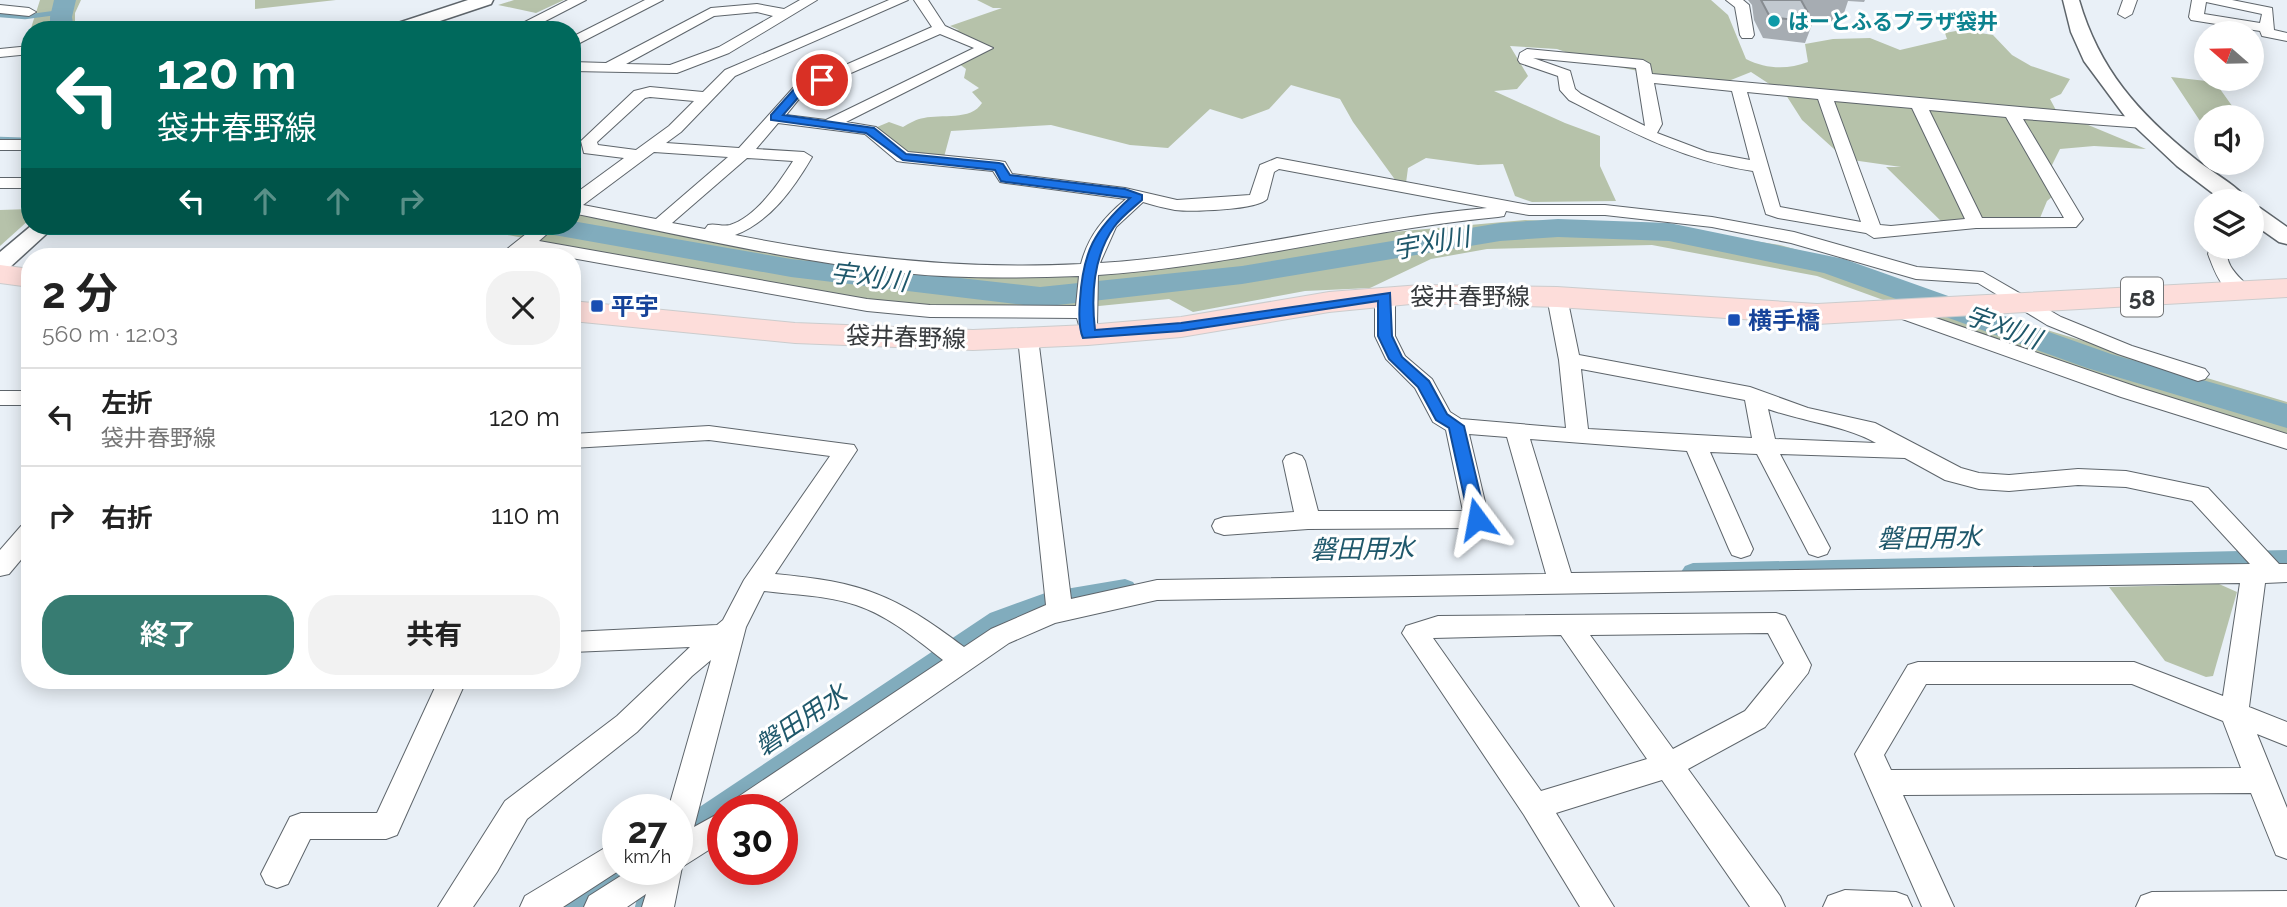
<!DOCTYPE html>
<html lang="ja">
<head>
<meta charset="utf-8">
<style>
	:root { --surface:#fff; --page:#f2f2f2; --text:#222; --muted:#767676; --line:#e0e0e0; --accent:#377c72 }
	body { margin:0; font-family:Raleway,"Noto Sans JP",sans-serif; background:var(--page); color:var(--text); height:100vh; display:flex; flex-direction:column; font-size:26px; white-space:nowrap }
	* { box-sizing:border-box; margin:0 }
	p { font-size:23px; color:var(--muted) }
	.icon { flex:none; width:38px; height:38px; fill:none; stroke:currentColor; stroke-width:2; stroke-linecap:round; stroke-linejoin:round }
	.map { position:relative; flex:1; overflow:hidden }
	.panel { position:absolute; left:21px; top:248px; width:560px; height:441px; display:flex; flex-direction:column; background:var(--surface); border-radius:28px; box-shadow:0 4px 18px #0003 }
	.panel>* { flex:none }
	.banner { position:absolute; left:21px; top:21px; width:560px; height:214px; border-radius:28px; box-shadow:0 4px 18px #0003; background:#00695c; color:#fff; overflow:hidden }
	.needle { width:46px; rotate:290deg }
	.tools { position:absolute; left:2194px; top:21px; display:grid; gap:14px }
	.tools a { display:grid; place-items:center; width:70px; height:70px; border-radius:50%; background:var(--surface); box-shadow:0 4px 18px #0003; font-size:35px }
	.speed { position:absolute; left:602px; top:794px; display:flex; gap:14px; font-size:35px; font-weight:700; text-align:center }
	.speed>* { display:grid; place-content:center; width:91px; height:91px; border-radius:50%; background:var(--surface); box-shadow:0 4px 18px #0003; line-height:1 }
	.speed small { font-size:18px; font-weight:400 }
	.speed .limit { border:10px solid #d22; background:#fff; color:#111 }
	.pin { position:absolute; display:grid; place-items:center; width:60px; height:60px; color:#fff; margin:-30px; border:4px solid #fff; border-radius:50%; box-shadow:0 2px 7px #0007 }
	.me { position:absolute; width:77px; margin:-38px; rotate:347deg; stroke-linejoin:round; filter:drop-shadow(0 0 5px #0008) }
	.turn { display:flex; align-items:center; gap:24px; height:147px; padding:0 21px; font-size:32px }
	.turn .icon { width:91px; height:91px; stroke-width:2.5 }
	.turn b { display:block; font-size:49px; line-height:60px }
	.lanes { display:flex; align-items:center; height:66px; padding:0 21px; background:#0003; justify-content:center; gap:35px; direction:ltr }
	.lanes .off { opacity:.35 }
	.round { display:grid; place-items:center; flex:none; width:74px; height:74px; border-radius:28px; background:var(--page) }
	.summary { display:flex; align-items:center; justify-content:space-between; height:119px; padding:0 21px }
	h1 { font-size:42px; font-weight:700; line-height:52px }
	.primary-button { display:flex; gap:14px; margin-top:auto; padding:14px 21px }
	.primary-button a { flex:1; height:80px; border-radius:28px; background:var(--accent); color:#fff; font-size:28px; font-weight:700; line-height:80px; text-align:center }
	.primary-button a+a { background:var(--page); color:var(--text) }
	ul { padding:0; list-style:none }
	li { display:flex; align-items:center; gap:21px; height:98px; padding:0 21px; border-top:2px solid var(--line) }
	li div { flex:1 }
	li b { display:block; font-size:26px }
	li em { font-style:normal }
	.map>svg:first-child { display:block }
	.green { fill:#b6c2aa }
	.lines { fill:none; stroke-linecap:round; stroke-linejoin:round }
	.stream-far1 { stroke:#81acbd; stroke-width:4.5 }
	.stream { stroke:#81acbd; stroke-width:8 }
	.canal { fill:#81acbd; fill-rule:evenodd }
	.river { fill:#81acbd; fill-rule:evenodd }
	.minor-casing { stroke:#5e656b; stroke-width:2 }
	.tertiary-casing { stroke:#5e656b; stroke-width:3 }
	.primary-casing { stroke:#cbcccd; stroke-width:2 }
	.minor { fill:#fff; fill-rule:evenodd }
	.tertiary { fill:#fff; fill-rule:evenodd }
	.primary { fill:#fdddda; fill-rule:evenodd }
	.wall { fill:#a6acb2 }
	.building { fill:#c1c8cf; stroke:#878c91; stroke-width:2 }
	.route { fill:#1a73e8; stroke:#114b97; stroke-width:2 }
	.culture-dot { fill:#0f9aa8; stroke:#fff; stroke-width:2.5 }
	.transit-dot { fill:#1a4fb4; stroke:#fff; stroke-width:2.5 }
	.labels { text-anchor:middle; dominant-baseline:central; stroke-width:6; stroke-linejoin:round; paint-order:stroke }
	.far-culture-label { font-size:21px; font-weight:bold; fill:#0d838f; stroke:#fff; text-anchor:start }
	.shield { fill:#fff; stroke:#737577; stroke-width:2 }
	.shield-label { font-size:23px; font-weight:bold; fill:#373a3d }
	.street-label { font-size:24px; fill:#373a3d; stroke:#fff }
	.transit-label { font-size:24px; font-weight:bold; fill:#164399; stroke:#fff; text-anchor:start }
	.water-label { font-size:26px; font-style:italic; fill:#1f586b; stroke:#fff }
</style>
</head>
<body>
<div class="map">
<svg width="2287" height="907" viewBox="0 0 2287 907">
	<rect width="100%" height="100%" fill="#e9f0f7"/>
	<g class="green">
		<polygon points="40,0 81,0 75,13 75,30 30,30 30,79 24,50"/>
		<polygon points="255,0 336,0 255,9"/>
		<polygon points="514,0 564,0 536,13 498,5"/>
		<path d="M977 0H1711L1728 15 1746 59C1766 69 1787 70 1808 62L1805 44 1833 39 1870 38 1900 50 1947 39 1945 33 1961 30 1993 35 2012 55 2031 66 2070 79 2061 94 2050 99 2057 112 2146 149 2094 146 2060 149 2051 167 2059 191 2047 201 2040 218 2011 224 1947 227 1886 167H1901L1845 159 1802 120 1786 95 1751 72 1721 84 1707 85 1594 62 1557 49 1510 46 1528 76 1517 89 1494 91 1565 123 1600 136V166L1616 201 1532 202 1515 196 1503 164 1478 165 1426 158 1408 168 1406 183 1396 181 1353 122 1340 99 1291 85 1269 109 1242 119 1210 109 1168 148 1130 145 1051 125 951 131 944 157 900 155 870 130 889 122 903 127C910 123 916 119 924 118 941 114 971 121 982 103L972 92 979 88 964 78 966 69 958 63 992 47 952 32 950 29 959 30 950 26 1002 8H993Z"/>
		<polygon points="2171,77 2215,82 2240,117 2207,117 2207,125 2202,124"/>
		<polygon points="30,209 30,219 0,246 0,210"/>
		<polygon points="572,213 838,262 965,275 1156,268 1382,233 1525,220 1645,224 1780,245 1852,265 2030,325 2287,402 2287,436 2160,400 1817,276 1652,245 1487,249 1431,259 1370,288 1305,291 1193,312 1169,299 1079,308 879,306 461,226 572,226"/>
		<polygon points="2219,584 2237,592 2213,676 2206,677 2165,661 2109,587"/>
	</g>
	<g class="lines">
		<g class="stream-far1">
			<polyline points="0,15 25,17 62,12"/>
			<polyline points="0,139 30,140"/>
		</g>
		<polyline class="stream" points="639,907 644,888"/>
		<g class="canal">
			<polygon points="2287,550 2287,566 1693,581 1685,578 1681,572 1685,566 1693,563"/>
			<polygon points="1125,579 1133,582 1137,588 1133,594 1051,609 1008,627 740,810 723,810 723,822 677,850 677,822 990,613 1048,592"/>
			<polygon points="618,862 618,870 644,870 640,879 599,907 559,907 564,897"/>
		</g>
		<g class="river">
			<polygon points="54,0 76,0 72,17 74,30 50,30 50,17"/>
			<polygon points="1558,219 1669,223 1844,259 2111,354 2287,404 2287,428 2087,368 1824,273 1669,241 1558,237 1500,241 1242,284 1040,307 791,277 554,235 544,232 539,226 572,226 572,221 791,259 1040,287 1242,266 1500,223"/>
		</g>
		<defs>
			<g id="minor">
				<polygon points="568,0 586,0 528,30 509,30"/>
				<polygon points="645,0 663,0 572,47 572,37"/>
				<path d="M800 0H817L729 53 677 73 572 71V62L606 63 711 8 757 4 784 9ZM757 12 773 16 719 47 670 65 626 64 714 16Z"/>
				<path d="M889 0H908L735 76 681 132 666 143 739 148 793 88 932 27 914 0H928L945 26 993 48 846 122 876 127 908 152 999 161 1005 162 1012 174 1125 188 1177 200 1250 195 1260 165 1277 158 1529 205H1605L1712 217 1794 232 1917 267 1983 272 2061 317 2132 346 2205 369 2209 374 2205 379 2198 381 2118 354 2047 325 1978 283 1916 279 1791 243 1712 227 1605 215H1529L1506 211 1504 216 1498 217C1363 230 1233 266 1098 275L1097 325 1094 329H1080L1077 318 930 317 867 311 527 250 518 257H497L536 226H556L539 241 867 299 930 305 1076 306 1079 276C1020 278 961 279 903 273 791 261 682 235 572 213V196L624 158 584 153 581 141 634 91 650 87 703 92 725 70ZM940 34 974 48 826 120 786 115 803 94ZM650 97 694 101 669 126 636 150 598 145 597 142 645 98ZM778 123 865 134 897 161 903 162 993 171 1000 182 1006 183 1126 199C1104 217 1088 236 1081 264 964 270 850 258 735 235 770 222 794 188 812 157L804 152 756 149ZM654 152 728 157 656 219 583 205ZM747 158 793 161C779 183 756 217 730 225 722 227 715 223 708 225L705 229 672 223ZM1279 169 1487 208C1357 219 1232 255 1100 263L1116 227 1143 202C1153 205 1164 208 1175 210 1192 212 1257 210 1267 199L1274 172Z"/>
				<polygon points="1726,0 1743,0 1749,5 1754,35 1752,38 1742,38 1740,35 1735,7"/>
				<polygon points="2123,0 2137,0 2132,14 2125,18 2118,14"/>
				<path d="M2192 0H2232L2272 8 2274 30 2287 33V41L2262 36 2260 31 2191 20 2189 17ZM2206 2 2262 14 2260 23 2204 14Z"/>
				<polygon points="0,5 29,8 36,12 29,16 0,13"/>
				<polygon points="30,46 30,54 0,57 0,49"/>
				<path d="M1527 49 1643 60 1650 64 1652 74 2144 118 2152 123 2144 128 2023 119 2083 219 2076 227 1976 228 1874 238 1866 233 1778 218 1766 214 1753 171C1685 161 1629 131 1569 100L1560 90 1558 76 1520 63 1518 60 1520 53ZM1533 58 1636 68 1645 126 1581 94 1575 89 1570 71ZM1654 83 1732 91 1750 160 1707 152 1657 133 1662 124ZM1747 92 1818 99 1861 222 1780 207ZM1834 101 1912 108 1965 219 1891 226 1880 225ZM1929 110 2006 117 2064 218H1982Z"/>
				<rect x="0" y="140" width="30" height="10"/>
				<rect x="0" y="178" width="30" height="10"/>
				<path d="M2210 247H2228C2223 267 2241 277 2252 291L2249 295C2224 301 2215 272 2208 254Z"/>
				<path d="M1385 290 1395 296V336L1405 356 1432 379 1450 412 1461 419 1566 428 1559 360 1547 297 1557 291 1567 297 1579 355 1750 387 1808 408 1875 423 1961 468 1979 473 2009 475 2078 469 2126 471 2208 488 2279 564H2287V582L2265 583 2249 707 2287 722V746L2257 734 2287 808V859L2276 855 2251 793 1903 795 1954 907H1922L1855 754 1908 665 1918 662H2134L2223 696 2240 583 1157 600 1055 623 1009 643 767 810H728L732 801 943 660C916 639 889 616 856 605 826 595 794 595 764 591L746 627 694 827 723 811V841L682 867 674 907H642L646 894 627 907H584L589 896 630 870H677V810H668L711 660 692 676 637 732 527 819 497 872 473 907H438L505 801 617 716 690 647 572 652V632L717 625 723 620 744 580 830 456 709 440 572 448V434L709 426 854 445 857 450 775 574C862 582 894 594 964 647L991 629 1046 605 1018 338 1021 334H1035L1038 338 1071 599 1157 580 1546 574 1507 437 1469 434 1489 519 1486 525 1477 528 1308 529 1224 535 1215 532 1212 526 1215 520 1224 517 1294 512 1283 461 1286 456 1294 453 1302 456 1305 461 1318 511H1463L1446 430 1433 422 1415 388 1386 359 1375 336V296ZM1581 369 1745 400 1752 438 1588 429ZM1768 409C1804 422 1844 425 1876 443L1775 439ZM1530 439 1687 451 1729 549 1732 555 1741 558 1750 555 1753 549 1710 452 1757 454 1809 554 1818 557 1827 554 1830 548 1780 454 1905 458 1945 480 1979 489 2009 491 2078 485 2126 487 2192 501 2250 564 1571 573ZM1926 684H2132L2223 721 2241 768 1891 770 1884 755Z"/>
				<polygon points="1898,305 2137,387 2287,434 2287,449 2121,397 1891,315 1888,311 1891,307"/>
				<rect x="0" y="391" width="30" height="14"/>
				<polygon points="30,523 30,549 9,574 0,576 0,550 21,526"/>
				<path d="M1776 613 1785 616 1811 665 1808 673 1765 727 1688 769 1780 896 1785 907H1750L1662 780 1556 813 1614 907H1580L1524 815 1402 633 1406 626 1438 616ZM1768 633 1784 663 1745 711 1673 749 1590 635ZM1561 635 1647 759 1541 791 1433 638Z"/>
				<polygon points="438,681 466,681 397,835 386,839 310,839 288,884 277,888 266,884 261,874 290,817 301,813 377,813"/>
				<polygon points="618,840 618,870 620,870 563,907 520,907 525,896"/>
				<polygon points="1845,890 1896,892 1907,896 1912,907 1823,907 1828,896"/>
				<polygon points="2287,891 2287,907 2136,907 2141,896 2152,892"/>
			</g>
			<g id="tertiary">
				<polygon points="468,0 493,0 491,4 413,30 386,30 389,26"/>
				<path d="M2063 0H2079C2099 69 2138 113 2194 158 2208 170 2239 186 2248 201H2223L2177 166 2127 119 2084 61 2071 32Z"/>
				<polygon points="2252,206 2260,208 2287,227 2287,244 2279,242 2252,223"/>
				<polygon points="31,226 55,226 8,269 0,271 0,252"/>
			</g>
			<g id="primary">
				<polygon points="0,265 30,269 30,287 0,283"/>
				<polygon points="2287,279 2287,297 1817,324 1557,307 1421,303 1329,312 1181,337 1088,345 973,350 795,343 572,321 572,301 795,323 973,330 1088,325 1181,317 1329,292 1421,285 1557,287 1817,304"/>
			</g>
		</defs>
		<use href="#minor" class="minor-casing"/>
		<use href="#tertiary" class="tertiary-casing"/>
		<use href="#primary" class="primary-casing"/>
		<use href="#minor" class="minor"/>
		<use href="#tertiary" class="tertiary"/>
		<use href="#primary" class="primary"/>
	</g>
	<polygon class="wall" points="1748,0 1865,0 1864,2 1848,1 1841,22 1812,20 1813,22 1805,43 1763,38 1754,20 1752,5"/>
	<polygon class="building" points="1761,0 1801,0 1813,22 1770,17"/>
	<path class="route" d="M822 77 827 80 826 83 802 93 783 115 874 128 906 154 999 163 1003 164 1010 175 1125 189 1142 195V200C1133 208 1121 217 1114 227 1093 257 1091 295 1095 330L1181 323 1390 293 1392 336 1402 357 1429 381 1447 414 1464 426 1486 519 1483 523H1471L1469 519 1449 428 1436 420 1418 387 1389 359 1378 336V301L1181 331 1083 338C1078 327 1079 312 1080 300 1083 251 1094 231 1130 198L1006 182 1001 181 995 170 903 160 866 133 771 120V115L795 88Z"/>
	<circle class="culture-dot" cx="1774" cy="21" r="7"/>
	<g class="transit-dot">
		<rect x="590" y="299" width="14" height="14" rx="3.5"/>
		<rect x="1727" y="313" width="14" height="14" rx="3.5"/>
	</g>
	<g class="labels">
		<g class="far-culture-label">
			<text x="1788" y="21">はーとふるプラザ袋井</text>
		</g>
		<rect class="shield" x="2121" y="277.5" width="42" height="39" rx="5"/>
		<g class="shield-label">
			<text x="2142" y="297">58</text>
		</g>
		<g class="street-label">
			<text x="1470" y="296">袋井春野線</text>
			<text transform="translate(906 337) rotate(2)">袋井春野線</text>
		</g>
		<g class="transit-label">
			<text x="611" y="306">平宇</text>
			<text x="1748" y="320">横手橋</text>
		</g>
		<g class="water-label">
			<text transform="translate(1431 243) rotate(-10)">宇刈川</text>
			<text transform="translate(869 277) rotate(7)">宇刈川</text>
			<text transform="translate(2003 327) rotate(20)">宇刈川</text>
			<text transform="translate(1929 538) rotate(-1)">磐田用水</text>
			<text transform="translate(1362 549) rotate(-1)">磐田用水</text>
			<text transform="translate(801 720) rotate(-34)">磐田用水</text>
		</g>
	</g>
</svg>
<div class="tools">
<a><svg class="needle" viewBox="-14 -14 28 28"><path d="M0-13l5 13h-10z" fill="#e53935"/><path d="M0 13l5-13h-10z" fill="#767676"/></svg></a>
<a><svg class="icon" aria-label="sound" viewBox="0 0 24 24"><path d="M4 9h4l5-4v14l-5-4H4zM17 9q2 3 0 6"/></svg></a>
<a><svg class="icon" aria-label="layers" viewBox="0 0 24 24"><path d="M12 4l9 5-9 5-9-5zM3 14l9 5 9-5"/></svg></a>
</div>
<div class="speed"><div>27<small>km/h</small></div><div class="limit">30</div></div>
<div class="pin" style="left:822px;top:80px;background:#d93025"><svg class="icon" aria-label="arrive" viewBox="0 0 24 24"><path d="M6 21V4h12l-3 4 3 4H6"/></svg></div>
<svg class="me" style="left:1477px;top:519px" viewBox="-20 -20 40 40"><path d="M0-17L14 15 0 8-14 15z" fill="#1a73e8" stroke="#fff" stroke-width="4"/></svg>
<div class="banner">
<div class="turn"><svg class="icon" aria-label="left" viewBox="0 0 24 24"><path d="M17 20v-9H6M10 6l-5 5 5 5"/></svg><div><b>120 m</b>袋井春野線</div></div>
<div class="lanes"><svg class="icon" aria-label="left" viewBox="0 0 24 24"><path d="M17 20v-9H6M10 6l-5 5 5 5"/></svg><svg class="icon off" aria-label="ahead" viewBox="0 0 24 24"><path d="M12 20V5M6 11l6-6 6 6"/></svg><svg class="icon off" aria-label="ahead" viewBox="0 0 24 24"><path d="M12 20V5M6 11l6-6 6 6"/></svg><svg class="icon off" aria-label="right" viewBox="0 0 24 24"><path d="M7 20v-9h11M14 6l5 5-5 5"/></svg></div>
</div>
<section class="panel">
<div class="summary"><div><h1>2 分</h1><p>560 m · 12:03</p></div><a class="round"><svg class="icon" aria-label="close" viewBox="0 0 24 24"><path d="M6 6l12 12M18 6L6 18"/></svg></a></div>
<ul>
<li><svg class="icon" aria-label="left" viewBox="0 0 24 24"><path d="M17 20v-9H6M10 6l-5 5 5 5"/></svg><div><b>左折</b><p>袋井春野線</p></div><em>120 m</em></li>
<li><svg class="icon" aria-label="right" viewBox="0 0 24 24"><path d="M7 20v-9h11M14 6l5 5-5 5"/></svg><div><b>右折</b></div><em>110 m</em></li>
</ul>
<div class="primary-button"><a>終了</a><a>共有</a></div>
</section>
</div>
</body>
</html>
